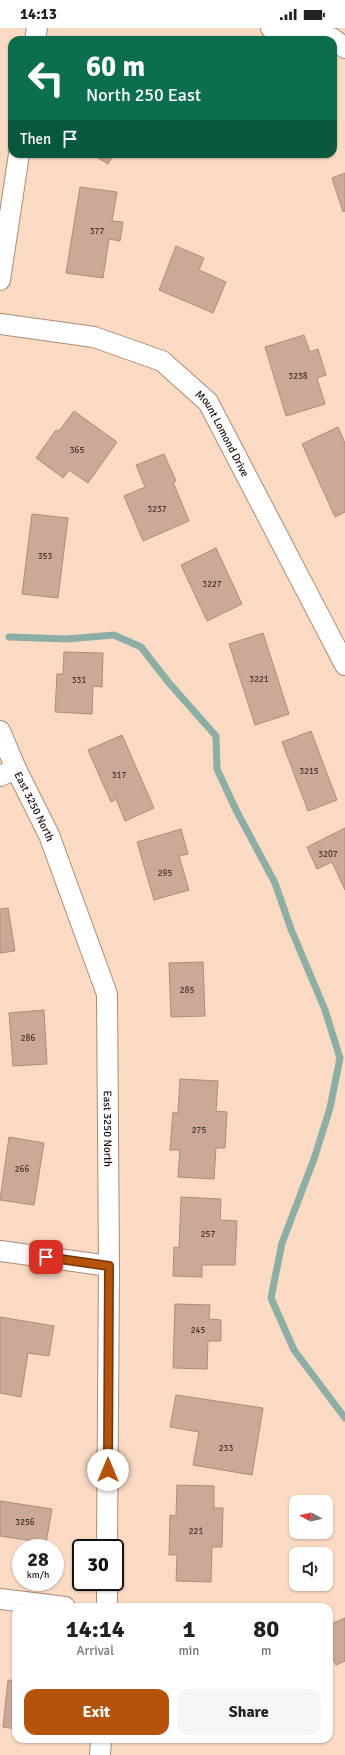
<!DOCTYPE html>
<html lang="en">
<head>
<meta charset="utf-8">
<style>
	:root { --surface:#fff; --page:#f6f6f6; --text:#222; --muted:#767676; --accent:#b45309 }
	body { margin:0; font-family:Signika,sans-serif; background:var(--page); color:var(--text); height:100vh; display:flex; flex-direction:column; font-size:15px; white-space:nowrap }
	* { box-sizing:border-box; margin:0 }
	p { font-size:13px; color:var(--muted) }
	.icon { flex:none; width:22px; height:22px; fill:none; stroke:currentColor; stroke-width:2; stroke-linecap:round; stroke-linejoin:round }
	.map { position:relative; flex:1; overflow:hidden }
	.sheet { position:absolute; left:12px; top:1575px; width:321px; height:140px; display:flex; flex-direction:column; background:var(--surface); border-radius:12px; box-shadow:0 1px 3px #0004 }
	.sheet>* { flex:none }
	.hud { position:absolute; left:8px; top:8px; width:329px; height:122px; border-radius:12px; box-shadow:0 1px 3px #0004; background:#0b6e4f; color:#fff; overflow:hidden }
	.needle { width:26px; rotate:278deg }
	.buttons { position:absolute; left:289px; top:1467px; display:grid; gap:8px }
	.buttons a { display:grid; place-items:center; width:44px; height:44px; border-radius:8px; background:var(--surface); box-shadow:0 1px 3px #0004; font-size:20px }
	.speed { position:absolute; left:12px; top:1511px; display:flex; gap:8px; font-size:20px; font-weight:700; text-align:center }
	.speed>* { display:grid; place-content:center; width:52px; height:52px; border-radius:50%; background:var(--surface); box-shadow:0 1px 3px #0004; line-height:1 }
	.speed small { font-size:10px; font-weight:400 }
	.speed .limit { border:2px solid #111; border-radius:6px; background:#fff; color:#111 }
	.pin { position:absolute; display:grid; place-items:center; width:34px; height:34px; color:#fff; margin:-17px; border-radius:8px; box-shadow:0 2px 6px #0006 }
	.me { position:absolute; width:44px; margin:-22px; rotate:0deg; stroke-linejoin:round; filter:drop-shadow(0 0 3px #0008) }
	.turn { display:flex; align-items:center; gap:14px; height:84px; padding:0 12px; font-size:18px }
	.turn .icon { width:52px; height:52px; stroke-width:2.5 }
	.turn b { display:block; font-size:28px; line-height:34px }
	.then { display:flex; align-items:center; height:38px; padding:0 12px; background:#0003; gap:8px; font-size:15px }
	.eta { display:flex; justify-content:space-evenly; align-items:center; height:68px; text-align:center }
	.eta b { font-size:24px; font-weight:700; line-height:28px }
	.primary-button { display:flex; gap:8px; margin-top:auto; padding:8px 12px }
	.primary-button a { flex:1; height:46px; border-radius:12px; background:var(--accent); color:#fff; font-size:16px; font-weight:700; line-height:46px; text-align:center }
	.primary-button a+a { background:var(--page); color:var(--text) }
	.status { display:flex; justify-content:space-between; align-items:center; height:28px; padding:0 20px; background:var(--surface); direction:ltr }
	.status svg { height:11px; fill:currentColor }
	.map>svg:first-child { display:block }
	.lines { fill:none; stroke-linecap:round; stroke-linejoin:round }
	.stream { stroke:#8baea5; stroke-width:7 }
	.building { fill:#caaa96; stroke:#ab8d78 }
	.minor-casing { stroke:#aa8b77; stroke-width:22 }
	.minor { stroke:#fff; stroke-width:20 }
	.route-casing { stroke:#753606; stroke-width:10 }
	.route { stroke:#b45309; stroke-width:7 }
	.labels { text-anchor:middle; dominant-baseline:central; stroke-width:4; stroke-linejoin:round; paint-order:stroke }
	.number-label { font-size:9px; fill:#45352b }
	.street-label { font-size:11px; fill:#190e07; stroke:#fff }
</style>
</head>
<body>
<div class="status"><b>14:13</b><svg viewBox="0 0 49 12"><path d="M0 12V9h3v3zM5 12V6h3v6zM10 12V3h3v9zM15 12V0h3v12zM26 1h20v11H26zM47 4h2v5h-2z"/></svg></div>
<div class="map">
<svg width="345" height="1727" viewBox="0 0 345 1727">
	<rect width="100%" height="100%" fill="#fbdac4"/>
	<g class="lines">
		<polyline class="stream" points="9,609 67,611 114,607 141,619 169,655 216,708 217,741 236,782 275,855 291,901 325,982 340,1030 330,1080 314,1131 282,1215 271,1270 294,1322 345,1390"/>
	</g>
	<g class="building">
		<polygon points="91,126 114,126 108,136"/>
		<polygon points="345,145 345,183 343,184 332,150"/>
		<polygon points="80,159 117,164 112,193 123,194 120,213 109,211 103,250 66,245"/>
		<polygon points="176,218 204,230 199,242 226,254 213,285 159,262"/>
		<polygon points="304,307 310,324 318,321 326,347 317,350 325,376 286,388 265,319"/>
		<polygon points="74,383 117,414 88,455 69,442 63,450 36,430 56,402 59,403"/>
		<polygon points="338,399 345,415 345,484 335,489 302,416"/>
		<polygon points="164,426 176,453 173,454 189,493 143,513 124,468 145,459 136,437"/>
		<polygon points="32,486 68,490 58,570 22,566"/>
		<polygon points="216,520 242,576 207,593 181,537"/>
		<polygon points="263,605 289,686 255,697 229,616"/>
		<polygon points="64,624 103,625 102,659 93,658 92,686 55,684 57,646 63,646"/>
		<polygon points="311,703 337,772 308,783 282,714"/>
		<polygon points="122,707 154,780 125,793 116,771 111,774 88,722"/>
		<polygon points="345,800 345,862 332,834 317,841 307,819"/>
		<polygon points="181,801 188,826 179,828 189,862 154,872 137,814"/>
		<polygon points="8,880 15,923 0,925 0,881"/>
		<polygon points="203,934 205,988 171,989 169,935"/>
		<polygon points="44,982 47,1036 13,1038 9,985"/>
		<polygon points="180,1051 218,1053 216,1083 227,1084 225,1120 216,1120 214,1151 178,1149 180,1122 170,1122 173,1084 178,1085"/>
		<polygon points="9,1109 44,1115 34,1177 0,1172"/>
		<polygon points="181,1169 221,1171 220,1192 237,1193 235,1237 202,1237 202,1249 173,1248 174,1219 179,1220"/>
		<polygon points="175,1276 210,1277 209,1291 221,1292 221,1313 208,1313 207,1341 173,1340"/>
		<polygon points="0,1289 54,1298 49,1328 28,1325 21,1369 0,1365"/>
		<polygon points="176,1367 263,1380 252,1447 193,1437 199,1404 170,1399"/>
		<polygon points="177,1457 214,1458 214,1480 223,1480 222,1519 212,1519 211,1554 176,1553 177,1527 169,1527 170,1487 176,1488"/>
		<polygon points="0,1473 52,1481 46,1515 0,1508"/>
		<polygon points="185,1576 239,1578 239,1579 185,1579"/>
		<polygon points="345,1590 345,1633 336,1637 329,1623 329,1597"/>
		<polygon points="8,1652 16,1653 16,1701 3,1699"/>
	</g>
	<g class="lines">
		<defs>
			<g id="minor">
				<polyline points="271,0 332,10 345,20"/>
				<polyline points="35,12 37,0"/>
				<polyline points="0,252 19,126"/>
				<path id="s1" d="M0 296 94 309 162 333 208 374 345 637"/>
				<path id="s2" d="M0 703 16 741 49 807 107 966 109 1238 107 1520"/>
				<polyline points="0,748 16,741"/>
				<polyline points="0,1223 109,1238"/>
				<polyline points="0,1571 65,1579"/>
				<polyline points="107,1579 107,1554"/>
				<polyline points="100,1727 101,1711"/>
			</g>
		</defs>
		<use href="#minor" class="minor-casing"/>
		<use href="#minor" class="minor"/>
	</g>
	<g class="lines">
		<defs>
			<polyline id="route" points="46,1229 109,1238 108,1442"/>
		</defs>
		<use href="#route" class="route-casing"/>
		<use href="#route" class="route"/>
	</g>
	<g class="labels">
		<g class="number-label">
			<text x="97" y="203">377</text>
			<text x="298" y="348">3238</text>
			<text x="77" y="422">365</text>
			<text x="157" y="481">3237</text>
			<text x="45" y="528">353</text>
			<text x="212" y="556">3227</text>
			<text x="259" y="651">3221</text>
			<text x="79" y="652">331</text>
			<text x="309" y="743">3215</text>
			<text x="119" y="747">317</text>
			<text x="328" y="826">3207</text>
			<text x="165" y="845">295</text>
			<text x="187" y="962">285</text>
			<text x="28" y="1010">286</text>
			<text x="199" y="1102">275</text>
			<text x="22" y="1141">266</text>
			<text x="208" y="1206">257</text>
			<text x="198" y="1302">245</text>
			<text x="226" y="1420">233</text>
			<text x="25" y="1494">3256</text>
			<text x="196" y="1503">221</text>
		</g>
		<g class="street-label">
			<text stroke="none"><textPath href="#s1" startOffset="263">Mount Lomond Drive</textPath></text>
			<text stroke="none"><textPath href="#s2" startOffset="83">East 3250 North</textPath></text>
			<text stroke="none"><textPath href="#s2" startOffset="419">East 3250 North</textPath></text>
		</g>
	</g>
</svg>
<div class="buttons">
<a><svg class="needle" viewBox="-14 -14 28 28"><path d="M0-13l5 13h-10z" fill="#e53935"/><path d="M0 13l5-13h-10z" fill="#767676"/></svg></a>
<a><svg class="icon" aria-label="sound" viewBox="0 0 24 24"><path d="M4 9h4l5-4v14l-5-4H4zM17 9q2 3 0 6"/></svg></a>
</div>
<div class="speed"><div>28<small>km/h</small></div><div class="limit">30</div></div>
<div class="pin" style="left:46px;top:1229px;background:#d93025"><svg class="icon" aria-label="arrive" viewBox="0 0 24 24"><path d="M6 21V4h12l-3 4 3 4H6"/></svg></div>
<svg class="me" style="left:108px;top:1442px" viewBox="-20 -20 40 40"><circle r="19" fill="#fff"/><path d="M0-13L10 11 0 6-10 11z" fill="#b45309"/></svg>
<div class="hud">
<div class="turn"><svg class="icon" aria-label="left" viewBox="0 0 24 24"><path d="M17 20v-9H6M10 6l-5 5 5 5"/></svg><div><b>60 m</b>North 250 East</div></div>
<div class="then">Then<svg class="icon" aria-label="arrive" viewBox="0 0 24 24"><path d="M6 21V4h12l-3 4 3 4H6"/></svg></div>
</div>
<section class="sheet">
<div class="eta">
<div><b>14:14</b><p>Arrival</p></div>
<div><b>1</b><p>min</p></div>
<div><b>80</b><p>m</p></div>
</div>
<div class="primary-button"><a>Exit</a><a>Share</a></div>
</section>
</div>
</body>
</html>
